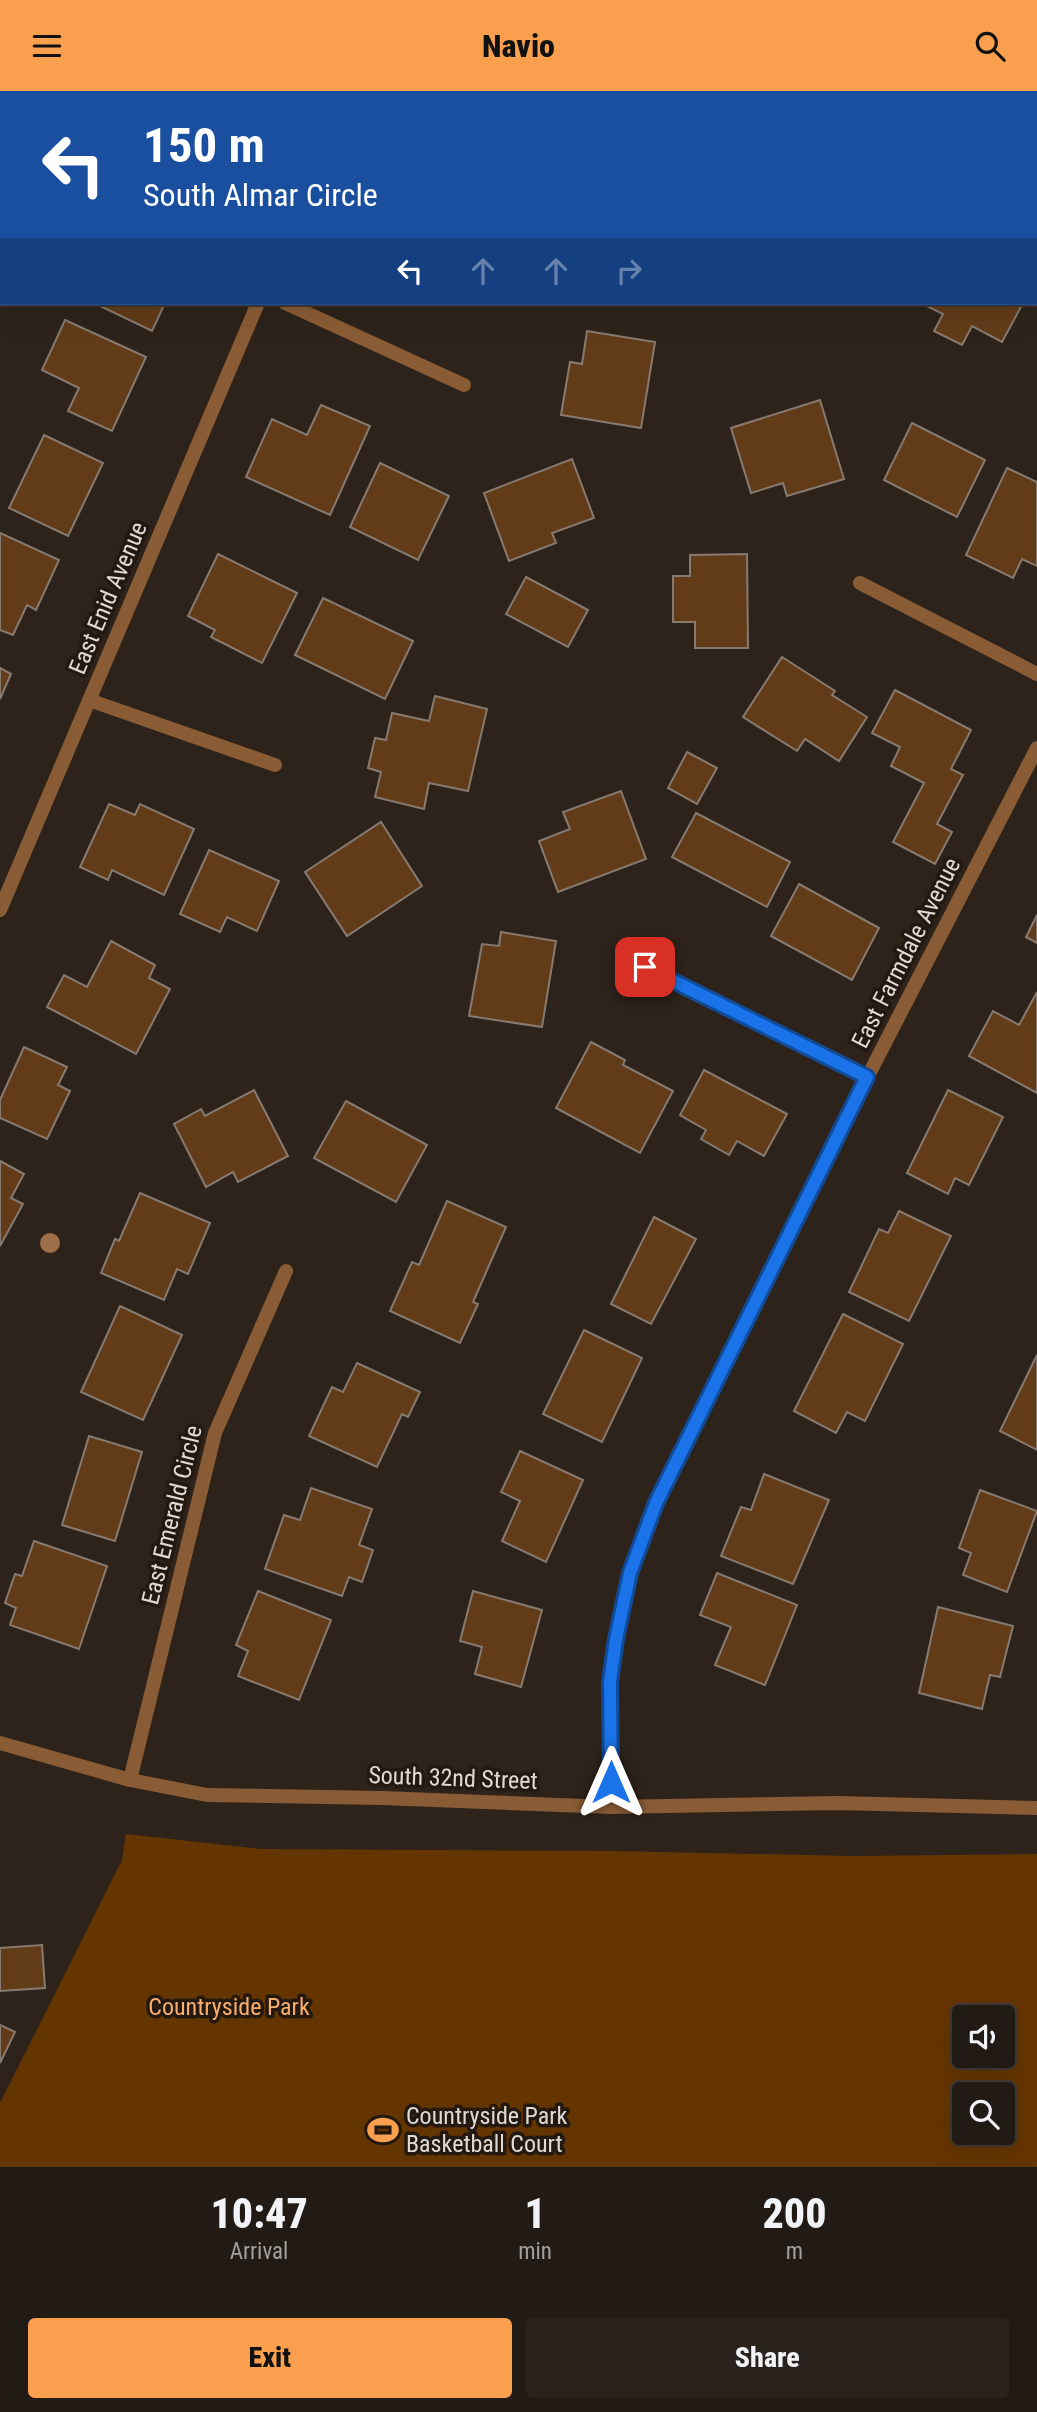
<!DOCTYPE html>
<html lang="en">
<head>
<meta charset="utf-8">
<style>
	:root { --surface:#221a14; --page:#2a231d; --text:#f1f3f6; --muted:#a2a1a0; --line:#3f3834; --accent:#fa9f4e }
	body { margin:0; font-family:"Roboto Condensed",sans-serif; background:var(--page); color:var(--text); height:100vh; display:flex; flex-direction:column; font-size:26px; white-space:nowrap }
	* { box-sizing:border-box; margin:0 }
	p { font-size:23px; color:var(--muted) }
	.icon { flex:none; width:38px; height:38px; fill:none; stroke:currentColor; stroke-width:2; stroke-linecap:round; stroke-linejoin:round }
	.map { position:relative; height:2076px; overflow:hidden }
	.details { display:flex; flex-direction:column; background:var(--surface); flex:1 }
	.details>* { flex:none }
	.top-card { position:absolute; left:0px; top:0px; width:1038px; height:214px; box-shadow:0 7px 28px #0002,0 0 0 2px var(--line); background:#1a4fa0; color:#fff; overflow:hidden }
	.tools { position:absolute; left:952px; top:1914px; display:grid; gap:14px }
	.tools a { display:grid; place-items:center; width:63px; height:63px; border-radius:7px; background:var(--surface); box-shadow:0 7px 28px #0002,0 0 0 2px var(--line); font-size:35px }
	.pin { position:absolute; display:grid; place-items:center; width:60px; height:60px; color:#fff; margin:-30px; border-radius:14px; box-shadow:0 4px 10px #0006 }
	.me { position:absolute; width:77px; margin:-38px; rotate:0deg; stroke-linejoin:round; filter:drop-shadow(0 0 5px #0008) }
	.turn { display:flex; align-items:center; gap:24px; height:147px; padding:0 28px; font-size:32px }
	.turn .icon { width:91px; height:91px; stroke-width:2.5 }
	.turn b { display:block; font-size:49px; line-height:60px }
	.lanes { display:flex; align-items:center; height:66px; padding:0 28px; background:#0003; justify-content:center; gap:35px; direction:ltr }
	.lanes .off { opacity:.35 }
	.eta { display:flex; justify-content:space-evenly; align-items:center; height:119px; text-align:center }
	.eta b { font-size:42px; font-weight:800; line-height:49px }
	.button { display:flex; gap:14px; margin-top:auto; padding:14px 28px }
	.button a { flex:1; height:80px; border-radius:7px; background:var(--accent); color:#111; font-size:28px; font-weight:800; line-height:80px; text-align:center }
	.button a+a { background:var(--page); color:var(--text) }
	header { display:flex; justify-content:space-between; align-items:center; height:91px; padding:0 28px; background:var(--accent); color:#111; font-size:32px; font-weight:800 }
	.map>svg:first-child { display:block }
	.green { fill:#653500; fill-rule:evenodd }
	.building { fill:#623c19; stroke:#877a70; stroke-width:2 }
	.lines { fill:none; stroke-linecap:round; stroke-linejoin:round }
	.minor { stroke:#8a5c35; stroke-width:14 }
	.tertiary { stroke:#8a5c35; stroke-width:14 }
	.tree { fill:#9e6f48 }
	.route-casing { stroke:#114b97; stroke-width:18 }
	.route { stroke:#1a73e8; stroke-width:12 }
	.labels { text-anchor:middle; dominant-baseline:central; stroke-width:7; stroke-linejoin:round; paint-order:stroke }
	.street-label { font-size:24px; fill:#e1dad4; stroke:#231911 }
	.park-label { font-size:24px; fill:#faae6d; stroke:#231911 }
	.poi-label { font-size:24px; fill:#e1dad4; stroke:#231911; text-anchor:start }
</style>
</head>
<body>
<header><svg class="icon" aria-label="menu" viewBox="0 0 24 24"><path d="M4 6h16M4 12h16M4 18h16"/></svg>Navio<svg class="icon" aria-label="search" viewBox="0 0 24 24"><circle cx="10" cy="10" r="6"/><path d="M15 15l6 6"/></svg></header>
<div class="map">
<svg width="1037" height="2076" viewBox="0 0 1037 2076">
	<rect width="100%" height="100%" fill="#2d231a"/>
	<path class="green" d="M126 1743 260 1758 612 1760 853 1765 1037 1763V2076H0V2012L122 1769ZM964 1927H1003V1965H964ZM964 2004H1003V2042H964Z"/>
	<g class="building">
		<polygon points="2,0 69,0 68,2 2,2 2,56 0,56 0,5"/>
		<polygon points="545,0 621,0 623,1 544,2"/>
		<polygon points="0,85 2,85 1,182 0,182"/>
		<polygon points="94,212 165,212 152,240"/>
		<polygon points="921,212 1023,212 1002,251 972,235 962,254 934,240 943,223"/>
		<polygon points="65,229 146,266 112,340 68,320 79,297 42,279"/>
		<polygon points="587,240 655,251 641,337 561,324 570,271 582,273"/>
		<polygon points="820,309 844,388 787,405 783,392 751,402 731,337"/>
		<polygon points="321,314 370,335 330,424 246,386 272,328 307,344"/>
		<polygon points="912,332 985,369 957,426 884,389"/>
		<polygon points="44,344 103,372 68,445 9,417"/>
		<polygon points="572,368 594,427 552,442 556,452 509,470 484,402"/>
		<polygon points="380,372 449,405 418,469 350,436"/>
		<polygon points="1007,377 1037,391 1037,475 1022,468 1013,487 966,464"/>
		<polygon points="0,442 59,469 36,519 27,514 13,544 0,539"/>
		<polygon points="218,463 297,502 262,572 211,546 215,539 188,525"/>
		<polygon points="747,463 748,557 695,557 695,531 673,531 673,485 690,485 690,464"/>
		<polygon points="526,486 588,519 568,556 506,523"/>
		<polygon points="323,507 413,550 385,608 295,564"/>
		<polygon points="782,566 835,600 832,604 867,626 839,670 805,648 797,660 743,626"/>
		<polygon points="0,577 11,583 0,608"/>
		<polygon points="895,599 971,639 951,678 963,684 937,733 952,741 935,773 893,751 924,692 891,675 900,656 872,642"/>
		<polygon points="435,605 487,618 468,700 429,692 424,718 375,706 381,681 368,677 375,647 386,649 392,622 429,630"/>
		<polygon points="687,661 717,677 697,713 668,697"/>
		<polygon points="621,700 646,768 558,801 539,750 570,738 563,721"/>
		<polygon points="109,713 135,724 140,713 194,738 164,804 112,779 108,789 80,776"/>
		<polygon points="696,722 790,771 767,816 672,766"/>
		<polygon points="381,731 422,795 347,845 305,781"/>
		<polygon points="209,759 279,790 257,840 227,826 220,841 180,823"/>
		<polygon points="799,793 879,837 852,889 771,845"/>
		<polygon points="1037,824 1037,852 1026,846"/>
		<polygon points="501,841 556,850 542,936 469,925 482,853 499,855"/>
		<polygon points="111,850 155,874 149,887 170,898 136,963 47,916 64,884 87,896"/>
		<polygon points="1037,901 1037,1002 969,965 993,920 1019,934"/>
		<polygon points="591,951 625,969 623,974 673,1000 640,1062 556,1017"/>
		<polygon points="24,956 67,976 58,994 70,1000 47,1048 0,1027 0,1009"/>
		<polygon points="704,979 787,1023 764,1065 737,1050 729,1064 701,1048 706,1039 680,1024"/>
		<polygon points="254,999 288,1065 238,1091 233,1081 206,1096 174,1033 201,1018 205,1025"/>
		<polygon points="948,999 1003,1026 969,1094 955,1087 948,1103 907,1082"/>
		<polygon points="346,1010 427,1054 396,1111 314,1067"/>
		<polygon points="0,1070 24,1083 11,1107 23,1113 0,1155"/>
		<polygon points="140,1102 210,1132 188,1183 177,1178 164,1209 101,1182 115,1148 119,1150"/>
		<polygon points="447,1110 506,1136 473,1211 478,1213 460,1252 390,1220 412,1171 419,1174"/>
		<polygon points="899,1120 951,1145 909,1230 849,1201 879,1138 888,1142"/>
		<polygon points="654,1126 696,1148 651,1233 611,1213"/>
		<polygon points="120,1215 182,1244 143,1329 81,1301"/>
		<polygon points="843,1223 903,1253 865,1330 847,1321 836,1342 794,1320"/>
		<polygon points="584,1239 642,1267 602,1351 543,1323"/>
		<polygon points="1037,1264 1037,1359 1000,1340"/>
		<polygon points="357,1272 420,1301 408,1326 402,1323 377,1376 309,1345 332,1296 343,1301"/>
		<polygon points="89,1345 142,1361 115,1450 62,1434"/>
		<polygon points="520,1360 583,1389 546,1471 502,1450 520,1410 501,1401"/>
		<polygon points="764,1383 829,1409 793,1493 721,1465 741,1416 751,1419"/>
		<polygon points="311,1397 372,1418 359,1454 373,1459 362,1491 349,1486 342,1505 265,1478 284,1424 300,1429"/>
		<polygon points="980,1399 1037,1420 1007,1501 963,1484 971,1462 959,1457"/>
		<polygon points="34,1450 107,1475 79,1558 10,1534 16,1517 5,1512 15,1483 22,1485"/>
		<polygon points="717,1482 797,1514 765,1594 715,1574 731,1536 700,1524"/>
		<polygon points="258,1500 331,1529 299,1609 238,1585 248,1560 236,1554"/>
		<polygon points="473,1500 542,1519 521,1596 475,1583 482,1556 460,1550"/>
		<polygon points="938,1516 1013,1535 1000,1586 990,1584 982,1618 919,1602"/>
		<polygon points="42,1854 45,1897 0,1900 0,1857"/>
		<polygon points="0,1934 15,1941 0,1972"/>
	</g>
	<g class="lines">
		<g class="minor">
			<polyline points="790,0 793,2"/>
			<polyline points="353,2 354,0"/>
			<polyline points="1036,126 1037,127"/>
			<polyline points="285,212 464,294"/>
			<polyline points="860,492 1037,583"/>
			<polyline points="89,609 275,674"/>
			<polyline points="0,819 258,212"/>
			<polyline points="645,876 867,987"/>
			<polyline points="130,1689 215,1342 286,1180"/>
			<polyline points="611,1716 610,1590 616,1547 630,1482 656,1412 867,987 1037,657"/>
		</g>
		<polyline class="tertiary" points="0,1652 130,1689 207,1704 382,1707 611,1716 838,1712 1037,1717"/>
	</g>
	<circle class="tree" cx="50" cy="1152" r="10"/>
	<g class="lines">
		<defs>
			<polyline id="route" points="611,1691 610,1591 616,1548 630,1482 656,1412 867,986 645,876"/>
		</defs>
		<use href="#route" class="route-casing"/>
		<use href="#route" class="route"/>
	</g>
	<defs>
		<symbol id="stadium-bare" viewBox="-9 -9 18 18"><path d="M0-5a6.5 5 0 1 0 0 10a6.5 5 0 1 0 0-10ZM-3.5-1.8h7v3.6h-7Z" fill="#fa9f4e" stroke="#231911" stroke-width="2.5" paint-order="stroke"/></symbol>
	</defs>
	<g fill-rule="evenodd">
		<use href="#stadium-bare" x="361" y="2017" width="44" height="44"/>
	</g>
	<g class="labels">
		<g class="street-label">
			<text transform="translate(108 507) rotate(-67)">East Enid Avenue</text>
			<text transform="translate(906 862) rotate(-63)">East Farmdale Avenue</text>
			<text transform="translate(172 1424) rotate(-76)">East Emerald Circle</text>
			<text transform="translate(453 1687) rotate(2)">South 32nd Street</text>
		</g>
		<g class="park-label">
			<text x="229" y="1916">Countryside Park</text>
		</g>
		<g class="poi-label">
			<text x="406" y="2025">Countryside Park<tspan x="406" dy="28">Basketball Court</tspan></text>
		</g>
	</g>
</svg>
<div class="tools">
<a><svg class="icon" aria-label="sound" viewBox="0 0 24 24"><path d="M4 9h4l5-4v14l-5-4H4zM17 9q2 3 0 6"/></svg></a>
<a><svg class="icon" aria-label="search" viewBox="0 0 24 24"><circle cx="10" cy="10" r="6"/><path d="M15 15l6 6"/></svg></a>
</div>
<div class="pin" style="left:645px;top:876px;background:#d93025"><svg class="icon" aria-label="arrive" viewBox="0 0 24 24"><path d="M6 21V4h12l-3 4 3 4H6"/></svg></div>
<svg class="me" style="left:611px;top:1691px" viewBox="-20 -20 40 40"><path d="M0-17L14 15 0 8-14 15z" fill="#1a73e8" stroke="#fff" stroke-width="4"/></svg>
<div class="top-card">
<div class="turn"><svg class="icon" aria-label="left" viewBox="0 0 24 24"><path d="M17 20v-9H6M10 6l-5 5 5 5"/></svg><div><b>150 m</b>South Almar Circle</div></div>
<div class="lanes"><svg class="icon" aria-label="left" viewBox="0 0 24 24"><path d="M17 20v-9H6M10 6l-5 5 5 5"/></svg><svg class="icon off" aria-label="ahead" viewBox="0 0 24 24"><path d="M12 20V5M6 11l6-6 6 6"/></svg><svg class="icon off" aria-label="ahead" viewBox="0 0 24 24"><path d="M12 20V5M6 11l6-6 6 6"/></svg><svg class="icon off" aria-label="right" viewBox="0 0 24 24"><path d="M7 20v-9h11M14 6l5 5-5 5"/></svg></div>
</div>
</div>
<section class="details">
<div class="eta">
<div><b>10:47</b><p>Arrival</p></div>
<div><b>1</b><p>min</p></div>
<div><b>200</b><p>m</p></div>
</div>
<div class="button"><a>Exit</a><a>Share</a></div>
</section>
</body>
</html>
